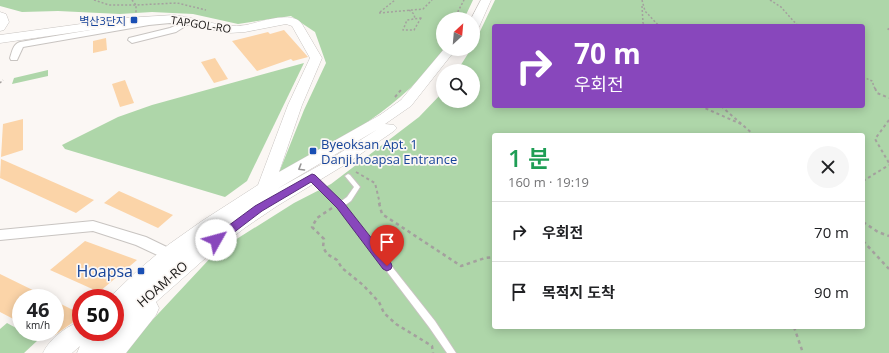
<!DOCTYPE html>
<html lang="ko">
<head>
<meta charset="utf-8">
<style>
	:root { --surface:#fff; --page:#f6f6f6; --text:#202124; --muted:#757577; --line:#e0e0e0 }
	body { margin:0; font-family:"Open Sans","Noto Sans KR",sans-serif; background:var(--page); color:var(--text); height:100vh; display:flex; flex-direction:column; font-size:15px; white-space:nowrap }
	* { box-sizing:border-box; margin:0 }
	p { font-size:13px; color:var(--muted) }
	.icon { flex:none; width:22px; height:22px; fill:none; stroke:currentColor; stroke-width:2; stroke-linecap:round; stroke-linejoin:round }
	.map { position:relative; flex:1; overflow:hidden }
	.side { position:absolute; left:492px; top:133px; width:373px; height:196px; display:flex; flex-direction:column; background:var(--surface); border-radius:4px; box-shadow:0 2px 10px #0003 }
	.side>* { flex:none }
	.guide { position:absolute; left:492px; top:24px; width:373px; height:84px; border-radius:4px; box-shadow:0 2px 10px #0003; background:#8847bc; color:#fff; overflow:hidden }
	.needle { width:26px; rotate:26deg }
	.buttons { position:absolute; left:436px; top:12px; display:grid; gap:8px }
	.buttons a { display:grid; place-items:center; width:44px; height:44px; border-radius:50%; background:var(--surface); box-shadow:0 2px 10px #0003; font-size:20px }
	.speed { position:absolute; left:12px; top:289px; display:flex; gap:8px; font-size:20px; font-weight:700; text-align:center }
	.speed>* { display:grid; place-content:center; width:52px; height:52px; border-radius:50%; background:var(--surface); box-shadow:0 2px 10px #0003; line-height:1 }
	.speed small { font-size:10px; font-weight:400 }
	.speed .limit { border:6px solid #d22; background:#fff; color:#111 }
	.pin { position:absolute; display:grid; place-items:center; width:34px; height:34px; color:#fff; margin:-41px -17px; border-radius:50% 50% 50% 0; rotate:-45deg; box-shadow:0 0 4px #0007 }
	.pin .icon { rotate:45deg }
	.me { position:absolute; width:44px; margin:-22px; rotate:52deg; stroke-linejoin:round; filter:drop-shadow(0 0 3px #0008) }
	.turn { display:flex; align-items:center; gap:14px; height:84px; padding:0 16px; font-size:18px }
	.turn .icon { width:52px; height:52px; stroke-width:2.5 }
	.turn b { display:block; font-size:28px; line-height:34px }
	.round { display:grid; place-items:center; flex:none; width:42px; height:42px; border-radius:21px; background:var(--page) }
	.summary { display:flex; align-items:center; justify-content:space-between; height:68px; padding:0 16px }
	h1 { font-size:24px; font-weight:600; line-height:30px; color:#1e9e55 }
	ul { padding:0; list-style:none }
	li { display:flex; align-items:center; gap:12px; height:60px; padding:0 16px; border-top:1px solid var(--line) }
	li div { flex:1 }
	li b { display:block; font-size:15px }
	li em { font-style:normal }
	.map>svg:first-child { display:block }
	.green { fill:#aed6a9; fill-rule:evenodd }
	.building { fill:#fbd4a8 }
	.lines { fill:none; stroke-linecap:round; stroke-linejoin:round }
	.lane-casing { stroke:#c8c4c1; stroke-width:2 }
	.street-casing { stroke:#c8c4c1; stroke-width:2 }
	.secondary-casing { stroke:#c8c4c1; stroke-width:1 }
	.path-far2 { stroke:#a4a09e; stroke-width:1.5; stroke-dasharray:2 2; stroke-linecap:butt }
	.path-far1 { stroke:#a4a09e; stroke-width:2; stroke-dasharray:3 3; stroke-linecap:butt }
	.path { stroke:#a4a09e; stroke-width:2.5; stroke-dasharray:3.5 3.5; stroke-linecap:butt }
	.lane { fill:#fff; fill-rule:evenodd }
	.street { fill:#fff; fill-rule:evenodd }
	.secondary { fill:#fff; fill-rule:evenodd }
	.oneway { stroke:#979696 }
	.route { fill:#8847bc; stroke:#582e7a }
	.transit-dot { fill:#1a4fb4; stroke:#fbf7f4; stroke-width:1.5 }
	.labels { text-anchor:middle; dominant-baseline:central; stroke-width:3.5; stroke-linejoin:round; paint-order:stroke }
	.far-transit-label { font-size:11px; fill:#164399; stroke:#fbf7f4; text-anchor:end }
	.far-street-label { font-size:11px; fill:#181615; stroke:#fbf7f4 }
	.transit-label { font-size:13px; fill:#164399; stroke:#fbf7f4; text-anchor:start }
	.street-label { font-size:13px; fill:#181615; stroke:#fbf7f4 }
	.near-transit-label { font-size:16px; fill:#164399; stroke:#fbf7f4; text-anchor:end }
</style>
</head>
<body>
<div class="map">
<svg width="889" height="353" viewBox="0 0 889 353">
	<rect width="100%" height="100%" fill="#fbf7f4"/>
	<g class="green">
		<path d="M0 0H473L464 19H443V49H444C407 105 336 143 278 175L304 110 326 63 315 32 291 16 238 24 193 14 152 12 120 14 58 11 22 12 0 6Z"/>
		<path d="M495 0H889V353H124L129 345 216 252 294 203 331 184 419 117 443 92V101H473V71H457L471 49H473V46ZM494 26H863V106H494ZM494 135H863V327H494Z"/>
		<polygon points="304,63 247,181 225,197 65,149 62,145 118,117 152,105"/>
		<polygon points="48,70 48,76 12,84 14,78"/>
		<polygon points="7,323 38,340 24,353 0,353 0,329"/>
	</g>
	<g class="building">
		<polygon points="284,30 308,57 293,61 291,59 257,71 232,41 268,32 270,34"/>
		<polygon points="106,38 107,50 93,53 93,41"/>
		<polygon points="215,58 228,79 214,83 201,62"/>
		<polygon points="125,80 134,103 120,107 112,84"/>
		<polygon points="23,119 23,150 1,157 3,124"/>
		<polygon points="1,159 94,200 76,213 0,178"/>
		<polygon points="119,191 173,215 158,228 104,203"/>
		<polygon points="85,241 137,260 99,292 50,270"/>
		<polygon points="0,274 49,298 21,298 21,323 0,312"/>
		<polygon points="55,301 81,314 81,316 72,323 55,335"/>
	</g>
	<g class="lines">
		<defs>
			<polygon id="lane" points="348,174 350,175 360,187 351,201 344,206 435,321 456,353 447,353 429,327 338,207 309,178 312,176 314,177 340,202 347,197 354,187 345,176"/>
			<g id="street">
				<path d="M170 19 181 20 187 25 176 32 132 43 128 40 129 38 170 28 177 25 170 23 149 25 23 47 17 60H11L10 58C12 52 13 44 20 42L108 27 107 24 111 22H114L115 26 149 20Z"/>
				<polygon points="93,221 146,237 175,251 177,255 175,259 170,261 136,245 93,231 0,240 0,230"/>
			</g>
			<g id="secondary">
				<polygon points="481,0 491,0 479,27 477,29 473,30 473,19 471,19"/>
				<polygon points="0,12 6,14 9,22 4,30 0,31"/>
				<path d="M174 15C199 18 221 29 246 25 261 22 292 10 302 24L322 58 302 105 279 172 380 115 401 100 444 49H456L411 106 385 124 394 125 397 128 394 131 346 164 277 206 246 227 209 255 156 302 159 308 156 315 126 353H77L80 346 72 353H43C49 339 67 326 81 321V332H92L90 335 94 332H115V298H109L137 271 168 245 202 221 258 185 288 105 310 58 292 26 286 24 245 32 229 33 174 22H146L0 43V35L125 18ZM378 129 324 163 277 189Z"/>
			</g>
		</defs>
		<use href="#lane" class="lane-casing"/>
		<use href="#street" class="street-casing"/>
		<use href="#secondary" class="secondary-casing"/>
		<g class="path-far2">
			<polyline points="94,0 109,5 136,5 136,14"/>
			<polyline points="132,0 136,5 177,3 206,10"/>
			<polyline points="642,0 645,11 659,26"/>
			<polyline points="770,0 781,7 798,26"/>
			<polyline points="642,6 643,23 646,26"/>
			<polyline points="409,10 414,14 415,19"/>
			<polyline points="380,12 395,0"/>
			<polyline points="379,13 423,9 432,0"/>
			<polygon points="421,18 414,30 403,30 407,20"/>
			<polyline points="454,19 464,0"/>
			<polyline points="888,30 889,27"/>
			<polyline points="440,46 443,40"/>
			<polyline points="863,77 872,81 875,89"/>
			<polyline points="0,83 3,80"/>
		</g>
		<g class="path-far1">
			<polyline points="875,88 877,93 889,98"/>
			<polyline points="395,97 401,90"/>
			<polyline points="700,106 741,124"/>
			<polyline points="721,106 754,135"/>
			<polyline points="889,120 875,139 889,163"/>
			<polyline points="356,172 375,183 380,204"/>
			<polyline points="863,181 889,165"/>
		</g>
		<g class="path">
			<polyline points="379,203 382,214 461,266 485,258 494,257"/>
			<polyline points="332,208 317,218 312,227 324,239 323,247 327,254 337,260 342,268 363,285 379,302 384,313 396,324 432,346 433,353"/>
			<polyline points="863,222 878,232 889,236"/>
			<polyline points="863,241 889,269"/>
			<polyline points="794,327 803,353"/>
		</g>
		<use href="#lane" class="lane"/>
		<use href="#street" class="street"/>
		<use href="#secondary" class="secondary"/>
	</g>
	<defs><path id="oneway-chevron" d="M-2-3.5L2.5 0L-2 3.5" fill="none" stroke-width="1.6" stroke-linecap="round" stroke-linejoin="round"/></defs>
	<use class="oneway" href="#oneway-chevron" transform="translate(301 168) rotate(149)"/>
	<polygon class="route" points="312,174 315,175 344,203 391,263 392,266 391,269 387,271 383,269 337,208 311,182 262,211 220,243 213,243 211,240 213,237 255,206"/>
	<g class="transit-dot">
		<rect x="130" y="16" width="8" height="8" rx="2"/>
		<rect x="309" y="147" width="8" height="8" rx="2"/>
		<rect x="137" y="267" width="8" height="8" rx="2"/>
	</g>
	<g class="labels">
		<g class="far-transit-label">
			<text x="126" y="20">벽산3단지</text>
		</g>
		<g class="far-street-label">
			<text transform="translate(201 24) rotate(9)">TAPGOL-RO</text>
		</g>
		<g class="transit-label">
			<text x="321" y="144">Byeoksan Apt. 1<tspan x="321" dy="15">Danji.hoapsa Entrance</tspan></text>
		</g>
		<g class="street-label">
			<text transform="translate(162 284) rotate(-41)">HOAM-RO</text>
		</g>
		<g class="near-transit-label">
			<text x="133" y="271">Hoapsa</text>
		</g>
	</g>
</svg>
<div class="buttons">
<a><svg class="needle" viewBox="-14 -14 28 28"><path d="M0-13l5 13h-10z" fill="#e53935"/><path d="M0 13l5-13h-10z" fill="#757577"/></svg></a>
<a><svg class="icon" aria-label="search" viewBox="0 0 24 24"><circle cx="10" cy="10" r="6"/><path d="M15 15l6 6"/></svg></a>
</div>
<div class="speed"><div>46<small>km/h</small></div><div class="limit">50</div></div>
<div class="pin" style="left:387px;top:266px;background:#d93025"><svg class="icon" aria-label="arrive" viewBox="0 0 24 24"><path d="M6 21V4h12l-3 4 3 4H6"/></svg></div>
<svg class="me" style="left:216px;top:240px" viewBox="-20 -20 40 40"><circle r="19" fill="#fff"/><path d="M0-13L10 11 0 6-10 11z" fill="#8847bc"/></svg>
<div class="guide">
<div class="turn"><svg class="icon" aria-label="right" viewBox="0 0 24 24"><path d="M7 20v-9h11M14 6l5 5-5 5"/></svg><div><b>70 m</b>우회전</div></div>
</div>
<section class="side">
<div class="summary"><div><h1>1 분</h1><p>160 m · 19:19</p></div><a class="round"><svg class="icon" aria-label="close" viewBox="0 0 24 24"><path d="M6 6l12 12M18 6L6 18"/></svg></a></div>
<ul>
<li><svg class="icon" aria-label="right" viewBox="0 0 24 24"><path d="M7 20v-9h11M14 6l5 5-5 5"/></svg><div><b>우회전</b></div><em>70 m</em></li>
<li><svg class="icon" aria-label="arrive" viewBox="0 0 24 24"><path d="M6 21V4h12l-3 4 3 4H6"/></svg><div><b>목적지 도착</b></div><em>90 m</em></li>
</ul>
</section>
</div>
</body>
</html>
